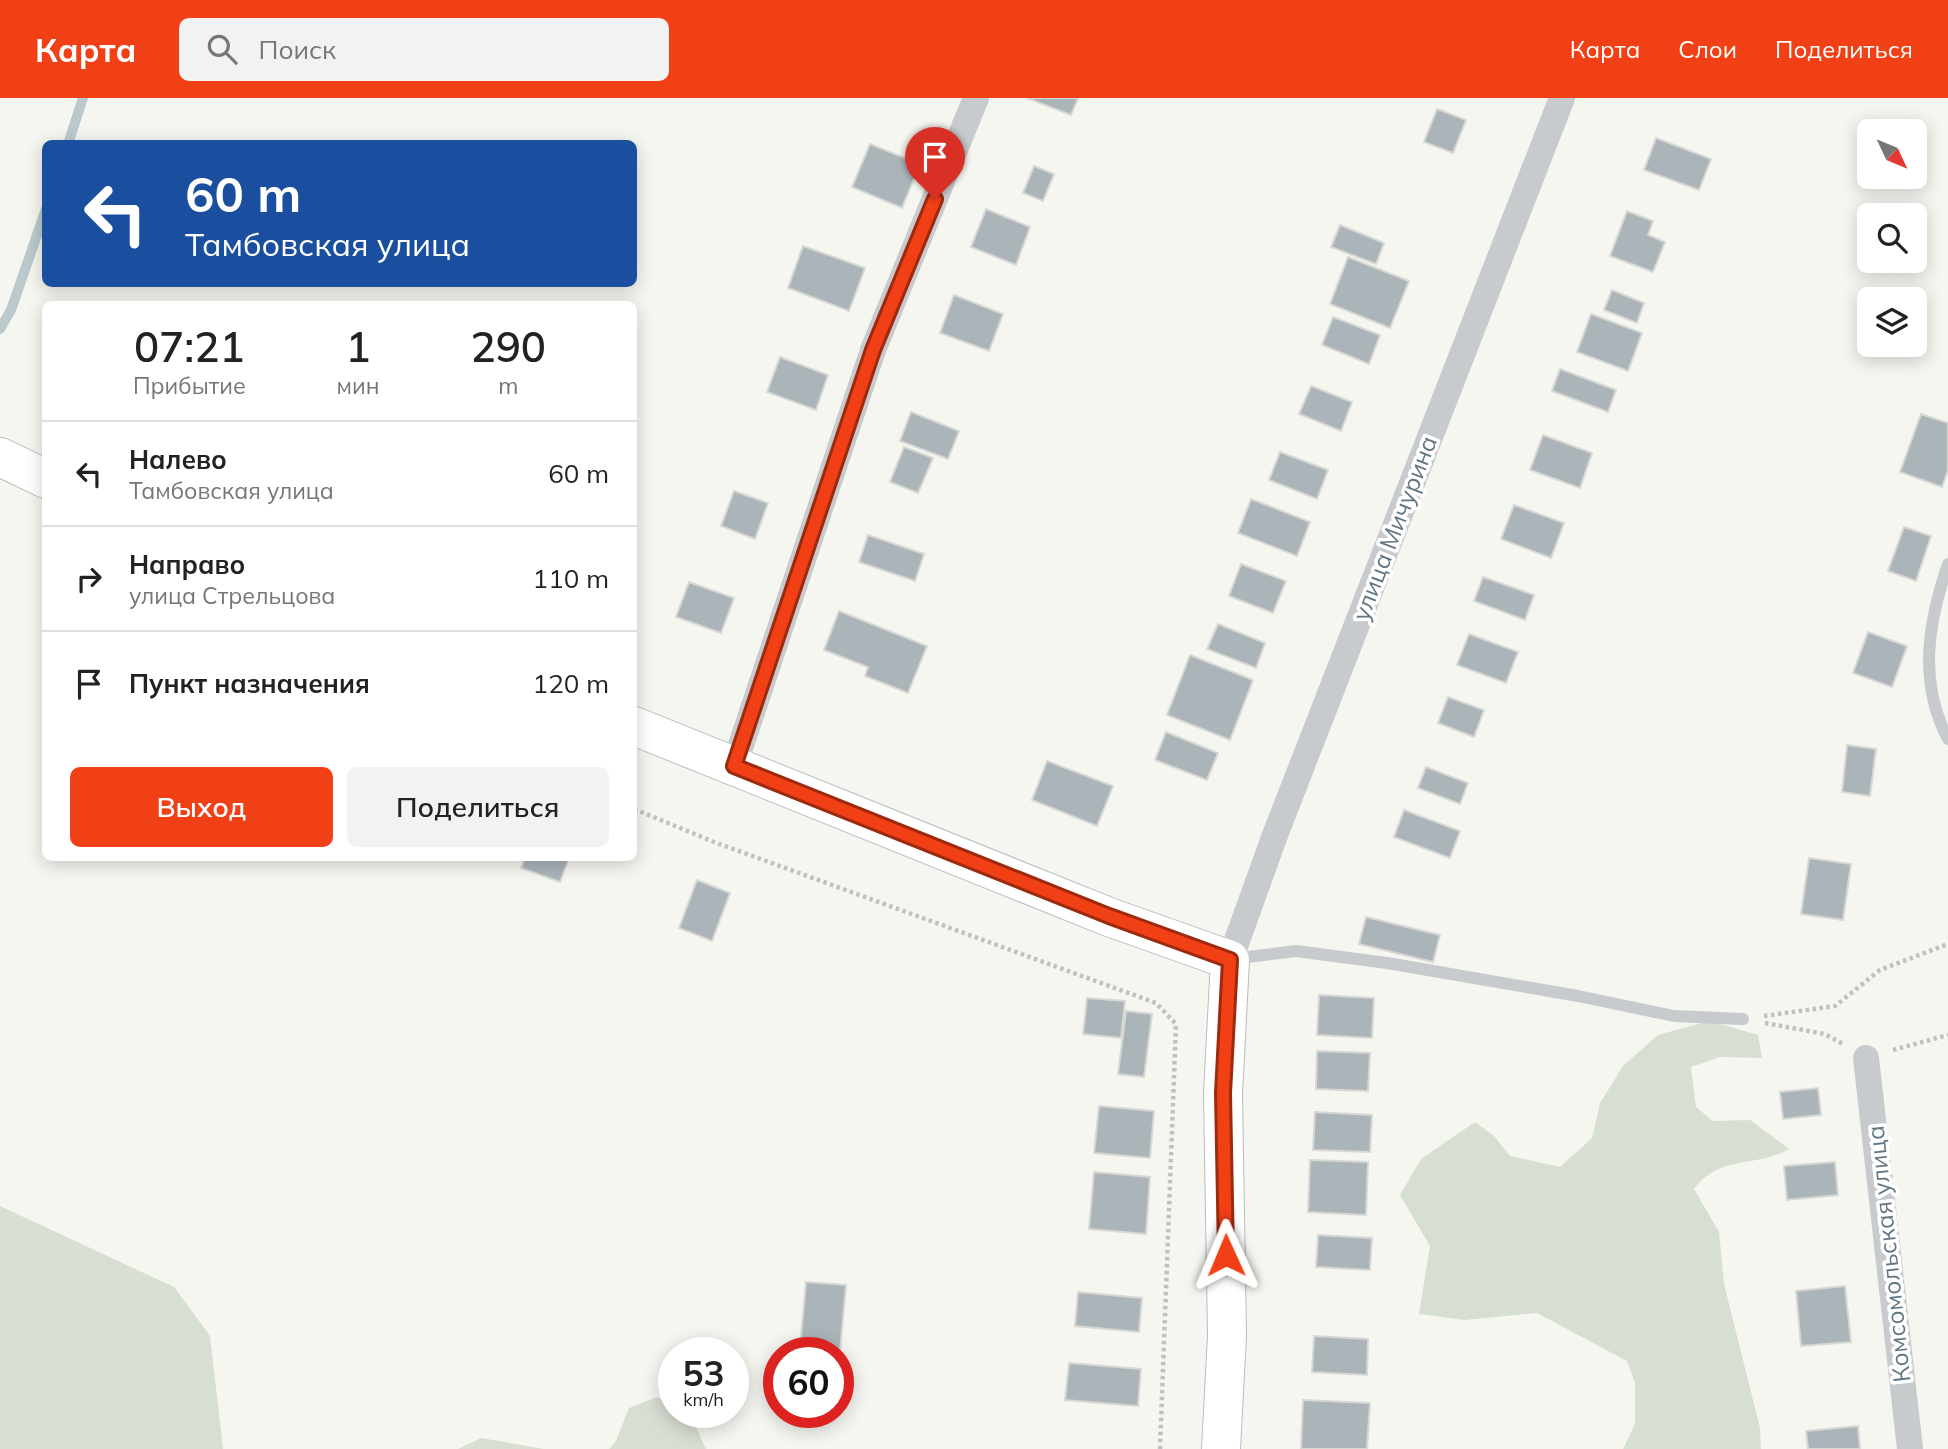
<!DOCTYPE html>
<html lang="ru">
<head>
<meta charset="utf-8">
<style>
	:root { --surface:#fff; --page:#f2f2f2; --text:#222; --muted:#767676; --line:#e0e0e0; --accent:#f13f16 }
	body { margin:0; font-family:Mulish,sans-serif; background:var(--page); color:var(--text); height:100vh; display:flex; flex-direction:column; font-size:26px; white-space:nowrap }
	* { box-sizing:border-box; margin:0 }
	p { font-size:23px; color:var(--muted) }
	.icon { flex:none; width:38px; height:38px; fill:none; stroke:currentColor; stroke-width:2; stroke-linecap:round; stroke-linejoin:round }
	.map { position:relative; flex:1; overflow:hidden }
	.sheet { position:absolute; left:42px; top:203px; width:595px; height:560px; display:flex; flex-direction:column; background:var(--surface); border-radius:10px; box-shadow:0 4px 18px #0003 }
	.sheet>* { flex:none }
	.banner { position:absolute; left:42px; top:42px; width:595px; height:147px; border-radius:10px; box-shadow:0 4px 18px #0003; background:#1a4fa0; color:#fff; overflow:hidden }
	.needle { width:46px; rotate:134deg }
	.fabs { position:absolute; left:1857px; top:21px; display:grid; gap:14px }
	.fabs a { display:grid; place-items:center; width:70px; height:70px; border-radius:10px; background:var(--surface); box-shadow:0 4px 18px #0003; font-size:35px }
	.speed { position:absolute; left:658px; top:1239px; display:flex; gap:14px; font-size:35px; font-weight:700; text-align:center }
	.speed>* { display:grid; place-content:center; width:91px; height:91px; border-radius:50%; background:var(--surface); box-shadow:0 4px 18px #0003; line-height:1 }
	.speed small { font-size:18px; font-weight:400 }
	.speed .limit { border:10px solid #d22; background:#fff; color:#111 }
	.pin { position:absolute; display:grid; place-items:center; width:60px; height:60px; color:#fff; margin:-72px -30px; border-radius:50% 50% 50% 0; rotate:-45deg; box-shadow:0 0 7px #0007 }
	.pin .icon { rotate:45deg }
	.me { position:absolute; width:77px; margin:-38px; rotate:359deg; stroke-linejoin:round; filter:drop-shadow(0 0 5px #0008) }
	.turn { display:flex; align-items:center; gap:24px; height:147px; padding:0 28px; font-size:32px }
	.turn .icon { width:91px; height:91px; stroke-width:2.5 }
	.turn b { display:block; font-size:49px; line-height:60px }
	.eta { display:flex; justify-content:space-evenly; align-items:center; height:119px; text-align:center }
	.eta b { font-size:42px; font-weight:600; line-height:49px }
	.cta { display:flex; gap:14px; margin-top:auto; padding:14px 28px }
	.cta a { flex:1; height:80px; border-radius:10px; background:var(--accent); color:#fff; font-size:28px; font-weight:600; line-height:80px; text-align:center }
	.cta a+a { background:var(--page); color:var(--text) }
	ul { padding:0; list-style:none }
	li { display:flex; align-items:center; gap:21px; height:105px; padding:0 28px; border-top:2px solid var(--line) }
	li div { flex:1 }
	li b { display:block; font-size:26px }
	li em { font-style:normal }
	header { display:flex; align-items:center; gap:42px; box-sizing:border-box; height:98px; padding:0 35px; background:var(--accent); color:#fff }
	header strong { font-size:33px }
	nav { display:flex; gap:38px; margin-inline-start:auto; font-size:24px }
	.search { width:490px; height:63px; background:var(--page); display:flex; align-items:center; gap:18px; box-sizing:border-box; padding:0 24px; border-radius:10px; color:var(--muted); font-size:26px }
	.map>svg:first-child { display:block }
	.green { fill:#d7ded2 }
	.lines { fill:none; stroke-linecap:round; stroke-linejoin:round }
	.stream { stroke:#bbc9cd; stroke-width:10 }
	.building { fill:#abb4b9; stroke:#d7d7d4; stroke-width:2 }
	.primary-casing { stroke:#b8bcc0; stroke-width:40 }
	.path { stroke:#bec1c3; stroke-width:4.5; stroke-dasharray:3.5 3.5; stroke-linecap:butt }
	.lane { stroke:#c8cbce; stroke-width:12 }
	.street { stroke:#c8cbce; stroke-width:26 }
	.primary { stroke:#fff; stroke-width:38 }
	.route-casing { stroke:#9d290e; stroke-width:18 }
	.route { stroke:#f13f16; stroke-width:12 }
	.labels { text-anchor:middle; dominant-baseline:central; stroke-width:7; stroke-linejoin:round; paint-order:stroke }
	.street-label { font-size:24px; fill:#627785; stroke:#fff }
</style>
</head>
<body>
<header>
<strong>Карта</strong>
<div class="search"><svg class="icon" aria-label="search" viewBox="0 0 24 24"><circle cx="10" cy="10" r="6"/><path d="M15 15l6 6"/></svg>Поиск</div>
<nav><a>Карта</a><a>Слои</a><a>Поделиться</a></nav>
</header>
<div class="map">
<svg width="1948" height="1351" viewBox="0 0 1948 1351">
	<rect width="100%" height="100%" fill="#f6f6f1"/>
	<g class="green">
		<path d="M1709 923 1758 937 1762 960 1720 959 1691 969 1696 1009 1713 1023 1750 1022 1789 1051C1757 1070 1720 1056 1694 1091L1719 1134 1724 1186 1760 1330 1761 1351H1623L1635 1326V1285L1627 1263 1537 1215 1465 1222 1419 1216 1430 1148 1400 1097 1421 1061 1475 1024 1494 1038 1510 1058 1560 1069 1592 1040 1600 1005 1623 968 1658 937Z"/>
		<polygon points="0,1108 174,1189 210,1238 223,1351 0,1351"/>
		<polygon points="657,1299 674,1308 674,1314 691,1318 706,1351 609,1351 615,1345 629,1310"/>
		<polygon points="481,1340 544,1351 458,1351"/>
	</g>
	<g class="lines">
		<g class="stream">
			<polyline points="68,46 83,0"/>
			<polyline points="0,231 11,212 46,111"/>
		</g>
	</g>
	<g class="building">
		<polygon points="1027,0 1078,0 1071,17"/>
		<polygon points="1437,11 1466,22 1453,55 1424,44"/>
		<polygon points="1656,40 1711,61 1699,92 1644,72"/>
		<polygon points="870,46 920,66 902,110 852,89"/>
		<polygon points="1034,68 1054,76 1043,103 1023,95"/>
		<polygon points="986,111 1030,129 1016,167 971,149"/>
		<polygon points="1627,113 1653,123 1648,137 1665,144 1653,174 1610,158"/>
		<polygon points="1340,127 1384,145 1376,166 1331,149"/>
		<polygon points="803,148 865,170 849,213 788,190"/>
		<polygon points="1348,159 1409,183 1390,230 1330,206"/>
		<polygon points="1612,192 1644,205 1637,225 1604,212"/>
		<polygon points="954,197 1003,216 989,253 940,235"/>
		<polygon points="1591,216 1642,235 1628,273 1577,254"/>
		<polygon points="1333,219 1380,237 1369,266 1322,247"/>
		<polygon points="780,259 828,277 816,312 767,294"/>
		<polygon points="1560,271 1616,292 1608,314 1552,293"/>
		<polygon points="1311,288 1352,304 1341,333 1299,316"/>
		<polygon points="911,314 959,333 948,361 900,343"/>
		<polygon points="1921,316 1948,325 1948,372 1942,389 1900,374"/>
		<polygon points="1543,337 1592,355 1580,390 1530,372"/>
		<polygon points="904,349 933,360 918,395 890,384"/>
		<polygon points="1280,354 1328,372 1317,401 1269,382"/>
		<polygon points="734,393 768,405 755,441 721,428"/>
		<polygon points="1251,401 1310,424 1297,458 1238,435"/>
		<polygon points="1514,407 1564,425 1551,460 1501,441"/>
		<polygon points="1904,429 1931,438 1916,483 1888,473"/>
		<polygon points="868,437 924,456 915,483 859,464"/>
		<polygon points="1241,466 1286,483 1273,515 1229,498"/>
		<polygon points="1483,479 1534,497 1525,522 1474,503"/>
		<polygon points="689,484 734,500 721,535 676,519"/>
		<polygon points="839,513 927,548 908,595 865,578 868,569 824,552"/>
		<polygon points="1218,526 1265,545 1256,570 1207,551"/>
		<polygon points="1868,534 1907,548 1892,589 1853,575"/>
		<polygon points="1469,536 1518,554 1506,585 1457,567"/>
		<polygon points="1190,557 1253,582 1230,642 1167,617"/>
		<polygon points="1448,599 1484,612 1474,639 1438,625"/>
		<polygon points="1166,634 1218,655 1207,682 1155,662"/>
		<polygon points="1847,647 1876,651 1870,698 1842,694"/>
		<polygon points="1047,663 1113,688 1097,728 1032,702"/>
		<polygon points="1426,669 1468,685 1460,706 1418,690"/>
		<polygon points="1404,712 1460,733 1450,760 1394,739"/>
		<polygon points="525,760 569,760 560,784 521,770"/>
		<polygon points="1809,760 1851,766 1843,822 1801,816"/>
		<polygon points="697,782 730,795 712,843 679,830"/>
		<polygon points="1366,819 1440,837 1433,864 1359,846"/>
		<polygon points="1319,897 1374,900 1372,940 1317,937"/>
		<polygon points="1087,900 1125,903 1121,940 1083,936"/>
		<polygon points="1126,913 1152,916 1144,979 1118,976"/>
		<polygon points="1317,953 1370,955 1368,993 1316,991"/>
		<polygon points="1818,990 1821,1017 1783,1021 1780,994"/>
		<polygon points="1099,1008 1154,1013 1150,1060 1094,1055"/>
		<polygon points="1315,1014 1372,1017 1370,1054 1313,1052"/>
		<polygon points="1310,1062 1368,1064 1366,1117 1308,1114"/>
		<polygon points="1835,1064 1838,1097 1787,1102 1784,1068"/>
		<polygon points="1094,1074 1150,1079 1146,1136 1089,1131"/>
		<polygon points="1318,1137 1372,1140 1370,1172 1316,1169"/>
		<polygon points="806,1184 846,1187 840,1253 800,1250"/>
		<polygon points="1845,1188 1851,1244 1801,1248 1796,1193"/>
		<polygon points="1078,1194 1142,1200 1139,1234 1075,1228"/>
		<polygon points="1314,1238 1368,1241 1367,1277 1312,1274"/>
		<polygon points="1069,1265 1141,1271 1138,1308 1065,1302"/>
		<polygon points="1303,1302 1370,1305 1367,1351 1301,1351"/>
		<polygon points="1858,1328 1860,1351 1808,1351 1806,1333"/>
	</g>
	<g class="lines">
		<defs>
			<g id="primary">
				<polyline points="0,359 46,381"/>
				<polyline points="634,628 1109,819 1230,862 1223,995 1227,1238 1221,1351"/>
			</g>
		</defs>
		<use href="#primary" class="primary-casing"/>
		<g class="path">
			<polyline points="634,711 714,744 1156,905 1176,926 1160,1351"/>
			<polyline points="1764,918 1835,908 1880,872 1948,846"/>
			<polyline points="1765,925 1825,936 1843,946"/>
			<polyline points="1893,952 1948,937"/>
		</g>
		<g class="lane">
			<path d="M1948 466C1928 525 1918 584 1948 641"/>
			<polyline points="1232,861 1296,853 1387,865 1578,898 1674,918 1743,921"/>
		</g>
		<g class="street">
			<polyline points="734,668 873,252 976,0"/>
			<polyline points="1230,862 1275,737 1562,0"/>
			<polyline points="1866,960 1910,1351"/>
		</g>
		<use href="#primary" class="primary"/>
	</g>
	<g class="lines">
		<defs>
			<polyline id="route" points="935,101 873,252 734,668 1109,818 1230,862 1223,995 1226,1157"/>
		</defs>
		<use href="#route" class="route-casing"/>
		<use href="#route" class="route"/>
	</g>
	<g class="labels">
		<g class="street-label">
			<text transform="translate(1394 430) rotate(-69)">улица Мичурина</text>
			<text transform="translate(1888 1156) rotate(-96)">Комсомольская улица</text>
		</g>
	</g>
</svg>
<div class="fabs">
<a><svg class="needle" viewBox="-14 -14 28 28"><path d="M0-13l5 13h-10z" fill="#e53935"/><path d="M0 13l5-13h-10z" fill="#767676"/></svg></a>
<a><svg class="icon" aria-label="search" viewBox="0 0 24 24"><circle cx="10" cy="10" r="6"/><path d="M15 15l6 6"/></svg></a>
<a><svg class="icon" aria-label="layers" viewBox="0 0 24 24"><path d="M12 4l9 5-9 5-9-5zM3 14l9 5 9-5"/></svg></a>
</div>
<div class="speed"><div>53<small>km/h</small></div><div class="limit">60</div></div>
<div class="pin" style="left:935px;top:101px;background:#d93025"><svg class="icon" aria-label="arrive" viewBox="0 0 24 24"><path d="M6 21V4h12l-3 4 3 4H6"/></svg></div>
<svg class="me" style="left:1226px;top:1157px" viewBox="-20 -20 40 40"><path d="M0-17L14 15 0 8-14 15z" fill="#f13f16" stroke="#fff" stroke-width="4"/></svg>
<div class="banner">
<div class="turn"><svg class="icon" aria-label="left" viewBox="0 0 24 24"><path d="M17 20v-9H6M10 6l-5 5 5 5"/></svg><div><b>60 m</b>Тамбовская улица</div></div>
</div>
<section class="sheet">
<div class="eta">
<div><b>07:21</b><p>Прибытие</p></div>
<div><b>1</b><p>мин</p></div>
<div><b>290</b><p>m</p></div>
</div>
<ul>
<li><svg class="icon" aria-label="left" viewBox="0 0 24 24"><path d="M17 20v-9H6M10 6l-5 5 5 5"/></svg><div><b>Налево</b><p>Тамбовская улица</p></div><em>60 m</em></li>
<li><svg class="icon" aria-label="right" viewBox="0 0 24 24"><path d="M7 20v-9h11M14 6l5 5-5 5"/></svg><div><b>Направо</b><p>улица Стрельцова</p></div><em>110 m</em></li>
<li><svg class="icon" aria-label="arrive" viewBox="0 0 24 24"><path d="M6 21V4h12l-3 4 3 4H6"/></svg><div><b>Пункт назначения</b></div><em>120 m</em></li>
</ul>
<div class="cta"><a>Выход</a><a>Поделиться</a></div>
</section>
</div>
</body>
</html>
